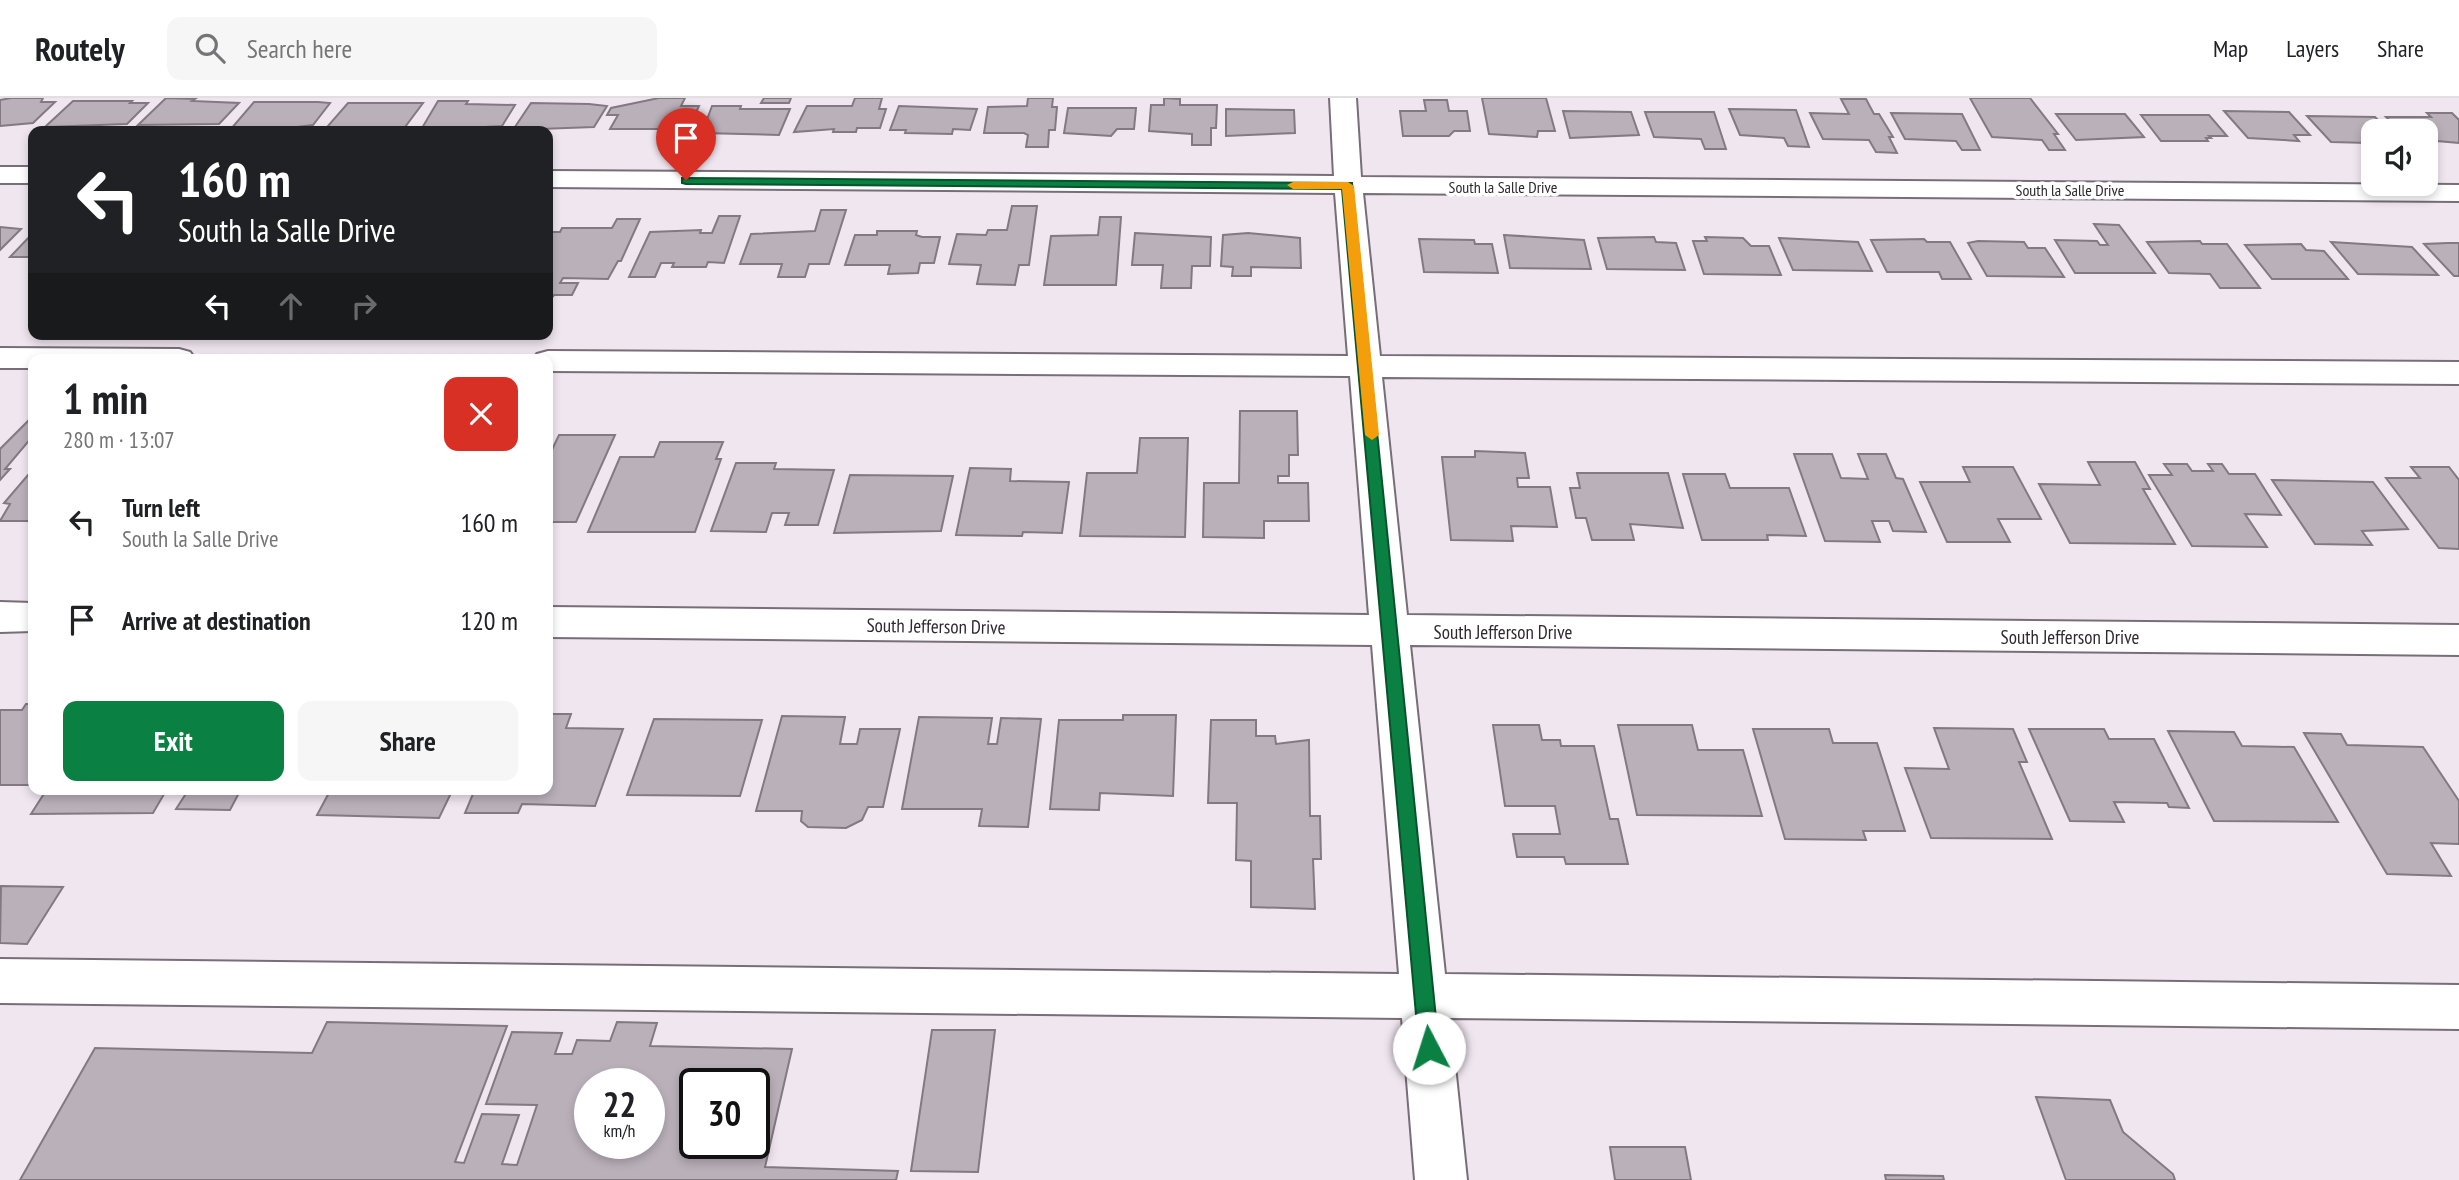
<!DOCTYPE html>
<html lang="en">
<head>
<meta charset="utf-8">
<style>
	:root { --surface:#fff; --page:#f6f6f6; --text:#202124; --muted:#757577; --line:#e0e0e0; --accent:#0b8043 }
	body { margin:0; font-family:"PT Sans Narrow",sans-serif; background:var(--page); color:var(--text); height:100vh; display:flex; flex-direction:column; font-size:26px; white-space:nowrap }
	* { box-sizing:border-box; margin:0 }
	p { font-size:23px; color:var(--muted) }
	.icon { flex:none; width:38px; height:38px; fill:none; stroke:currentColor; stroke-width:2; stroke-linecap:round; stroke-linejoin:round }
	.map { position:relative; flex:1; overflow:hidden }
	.panel { position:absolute; left:28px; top:256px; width:525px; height:441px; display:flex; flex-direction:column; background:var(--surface); border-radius:14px; box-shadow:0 4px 10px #0003 }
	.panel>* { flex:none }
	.top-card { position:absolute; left:28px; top:28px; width:525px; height:214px; border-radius:14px; box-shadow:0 4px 10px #0003; background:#202124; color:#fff; overflow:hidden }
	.buttons { position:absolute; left:2361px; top:21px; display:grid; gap:14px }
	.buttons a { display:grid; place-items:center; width:77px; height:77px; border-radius:14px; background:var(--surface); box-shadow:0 4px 10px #0003; font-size:35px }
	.speed { position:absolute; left:574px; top:970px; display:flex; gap:14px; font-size:35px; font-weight:700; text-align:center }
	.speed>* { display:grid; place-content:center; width:91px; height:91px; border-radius:50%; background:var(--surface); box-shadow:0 4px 10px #0003; line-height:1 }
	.speed small { font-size:18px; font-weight:400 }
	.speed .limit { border:4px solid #111; border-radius:10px; background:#fff; color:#111 }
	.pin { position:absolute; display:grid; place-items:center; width:60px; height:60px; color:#fff; margin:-72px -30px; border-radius:50% 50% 50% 0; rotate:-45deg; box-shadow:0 0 7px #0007 }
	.pin .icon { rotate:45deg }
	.me { position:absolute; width:77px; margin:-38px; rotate:355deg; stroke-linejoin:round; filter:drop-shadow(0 0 5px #0008) }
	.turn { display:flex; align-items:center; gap:24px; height:147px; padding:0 35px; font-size:32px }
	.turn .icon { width:91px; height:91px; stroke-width:2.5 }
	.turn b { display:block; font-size:49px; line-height:60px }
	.lanes { display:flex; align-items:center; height:66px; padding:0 35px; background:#0003; justify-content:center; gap:35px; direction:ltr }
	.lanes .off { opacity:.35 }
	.round { display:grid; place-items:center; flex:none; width:74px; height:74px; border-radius:14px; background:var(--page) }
	.head { display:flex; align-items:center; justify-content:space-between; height:119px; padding:0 35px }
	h1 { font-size:42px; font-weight:800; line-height:52px }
	.action { display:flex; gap:14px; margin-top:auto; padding:14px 35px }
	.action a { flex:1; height:80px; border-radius:14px; background:var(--accent); color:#fff; font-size:28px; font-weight:800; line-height:80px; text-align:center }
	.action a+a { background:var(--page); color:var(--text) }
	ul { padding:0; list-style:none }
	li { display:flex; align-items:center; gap:21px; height:98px; padding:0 35px }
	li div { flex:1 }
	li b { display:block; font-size:26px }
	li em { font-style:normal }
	header { display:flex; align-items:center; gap:42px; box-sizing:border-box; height:98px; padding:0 35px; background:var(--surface); border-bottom:2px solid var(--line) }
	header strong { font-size:33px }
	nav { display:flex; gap:38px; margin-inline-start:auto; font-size:24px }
	.search { width:490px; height:63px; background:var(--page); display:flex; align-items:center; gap:18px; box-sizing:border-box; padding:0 24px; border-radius:14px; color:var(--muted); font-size:26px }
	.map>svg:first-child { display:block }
	.building { fill:#bab0ba; stroke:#827982; stroke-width:2; fill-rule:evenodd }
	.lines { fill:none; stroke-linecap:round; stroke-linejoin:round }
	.minor-casing { stroke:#776e77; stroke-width:4 }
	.minor { fill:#fff; fill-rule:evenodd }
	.route { fill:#0b8043; stroke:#07532c; stroke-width:2 }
	.slow { fill:#f59e0b }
	.labels { text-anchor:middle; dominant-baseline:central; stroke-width:7; stroke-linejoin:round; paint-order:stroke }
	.far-street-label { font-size:16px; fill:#2c282c; stroke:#fff }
	.street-label { font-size:19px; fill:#2c282c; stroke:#fff }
</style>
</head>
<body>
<header>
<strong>Routely</strong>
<div class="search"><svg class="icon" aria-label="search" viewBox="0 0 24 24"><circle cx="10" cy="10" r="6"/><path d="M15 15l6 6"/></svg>Search here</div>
<nav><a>Map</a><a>Layers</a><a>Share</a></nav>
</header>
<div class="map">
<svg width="2459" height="1082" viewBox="0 0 2459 1082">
	<rect width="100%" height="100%" fill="#f0e6f0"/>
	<g class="building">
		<polygon points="11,0 43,0 41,4 55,4 33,25 0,28 0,2"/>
		<polygon points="166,0 195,1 192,3 239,5 219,26 138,27"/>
		<polygon points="659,0 685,0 681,8 699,8 688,31 610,31 618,17 607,17 611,10"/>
		<polygon points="764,0 791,0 789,5 761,5"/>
		<polygon points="855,0 882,0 879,11 886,11 880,30 857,30 856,34 833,34 834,31 794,34 807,8 852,8"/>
		<polygon points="1028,0 1053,0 1052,9 1057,9 1055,32 1049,32 1048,49 1026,49 1028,37 1024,35 984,35 988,9 1027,8"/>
		<polygon points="1164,0 1180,1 1180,7 1217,7 1216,30 1211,30 1211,47 1192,47 1192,36 1149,33 1151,7 1164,7"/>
		<polygon points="1482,0 1546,0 1555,33 1538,33 1537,39 1489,36"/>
		<polygon points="1970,0 2030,0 2058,36 2054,36 2065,52 2049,52 2042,42 1992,39"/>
		<polygon points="1841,1 1866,1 1874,16 1879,16 1893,39 1889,39 1897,55 1876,54 1869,42 1823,41 1810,15 1849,16"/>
		<polygon points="1424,2 1447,2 1449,13 1467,13 1470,33 1454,33 1449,38 1403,38 1400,13 1426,13"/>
		<polygon points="73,3 132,3 130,5 148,5 127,26 45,29"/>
		<polygon points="438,3 468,3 466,6 515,7 502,28 485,29 483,32 422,30"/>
		<polygon points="254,4 318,4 330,5 313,27 281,31 261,29 258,32 230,32"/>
		<polygon points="348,5 423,5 405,29 379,29 377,32 327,29"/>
		<polygon points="531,5 589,6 607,8 594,29 513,32"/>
		<polygon points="712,8 741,8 740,11 790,11 779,37 702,35"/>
		<polygon points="899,8 977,11 970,32 953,31 952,36 905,35 906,32 890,32"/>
		<polygon points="1068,10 1136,10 1134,31 1117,31 1111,38 1064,35"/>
		<polygon points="1226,11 1294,12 1295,35 1226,38"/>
		<polygon points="1729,11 1796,12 1809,49 1788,48 1784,40 1740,37"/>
		<polygon points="1563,13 1631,14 1639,37 1570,40"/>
		<polygon points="2224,13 2289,14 2310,37 2294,37 2299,43 2248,40"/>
		<polygon points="1645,14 1714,14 1726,51 1705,51 1701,41 1654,39"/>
		<polygon points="1891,15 1962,16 1980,52 1962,52 1956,43 1905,41"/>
		<polygon points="2427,15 2452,15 2459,22 2459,45 2426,42 2426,33 2401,33 2386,19 2431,19"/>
		<polygon points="2056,16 2125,16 2144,39 2076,42"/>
		<polygon points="2141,17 2209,17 2227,38 2209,38 2211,40 2206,40 2208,43 2161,43"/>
		<polygon points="2307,18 2375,19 2389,33 2373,33 2373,42 2365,42 2368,45 2331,44"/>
		<polygon points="1012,108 1037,108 1029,167 1019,167 1015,187 977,186 981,167 949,166 957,136 986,137 988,132 1007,132"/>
		<polygon points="821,112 846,112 829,166 809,166 805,179 778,179 782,166 740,166 751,136 815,133"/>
		<polygon points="719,118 740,118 724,165 708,164 706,169 672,169 674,165 661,165 655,179 629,179 650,134 701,132 700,135 712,135"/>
		<polygon points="1100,119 1121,119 1116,187 1044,187 1051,138 1098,137"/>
		<polygon points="617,121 640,121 621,163 618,163 608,181 563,180 560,185 578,185 572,197 554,197 548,204 548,134 560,134 562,130 612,130"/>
		<polygon points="2094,126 2119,127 2155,175 2075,175 2055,142 2097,143 2100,147 2108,147"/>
		<polygon points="0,129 21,131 0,152"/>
		<polygon points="877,133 917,133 916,137 922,139 940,139 934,165 920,165 918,175 888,176 890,167 845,167 855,137 877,137"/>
		<polygon points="33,135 33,159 10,159"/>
		<polygon points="1135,135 1211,139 1210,168 1192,168 1191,190 1161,190 1163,167 1132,167"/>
		<polygon points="1248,135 1300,140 1301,170 1251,169 1251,178 1232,178 1233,169 1221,168 1223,137"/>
		<polygon points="1504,137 1584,142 1591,171 1510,170"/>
		<polygon points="1654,139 1656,144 1676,145 1685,172 1607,171 1598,140"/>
		<polygon points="1705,139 1743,140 1751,148 1769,148 1781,177 1704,176 1693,143 1707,143"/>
		<polygon points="1779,140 1858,144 1872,173 1793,172"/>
		<polygon points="1419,141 1474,142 1475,146 1492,146 1498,175 1424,174"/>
		<polygon points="1924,141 1927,144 1950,144 1971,181 1942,181 1939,174 1887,174 1871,142"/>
		<polygon points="1978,143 2024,144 2028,150 2045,150 2064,179 1987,178 1968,145"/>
		<polygon points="2200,143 2202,146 2227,146 2260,190 2220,190 2210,176 2169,175 2147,144"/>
		<polygon points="2331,144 2412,149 2438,177 2358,176"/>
		<polygon points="2448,145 2459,145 2459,178 2454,178 2424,146"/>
		<polygon points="2301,146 2306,152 2324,153 2348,181 2272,181 2245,147"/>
		<polygon points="1240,313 1297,313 1298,357 1289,357 1289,378 1278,378 1278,385 1308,385 1309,423 1264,423 1264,440 1203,439 1204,385 1239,385"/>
		<polygon points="33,318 33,338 5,371 10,371 0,382 0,351"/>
		<polygon points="559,337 615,337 576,424 548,424 548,360"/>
		<polygon points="1140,340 1188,340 1185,439 1080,438 1087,375 1137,375"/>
		<polygon points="660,344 723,344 716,361 721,361 695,434 588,434 620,359 654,359"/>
		<polygon points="1475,353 1525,355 1529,380 1517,380 1518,389 1550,389 1557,429 1511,428 1513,443 1451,442 1442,359 1475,359"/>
		<polygon points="1794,356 1832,356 1841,380 1868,381 1858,356 1886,356 1896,380 1903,381 1926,434 1893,433 1889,423 1872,423 1880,444 1825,443"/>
		<polygon points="2088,364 2135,364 2150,391 2143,391 2175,446 2070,445 2039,386 2100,387"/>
		<polygon points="736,365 776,365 774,371 834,372 818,427 785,427 789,415 772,415 766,434 711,433"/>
		<polygon points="2164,366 2187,366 2192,373 2213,373 2208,366 2222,366 2229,376 2255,376 2281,417 2245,416 2267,449 2192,448 2149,377 2172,377"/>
		<polygon points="1963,369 2013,369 2041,421 1998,421 2010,444 1947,444 1920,384 1970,384"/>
		<polygon points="2411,369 2449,369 2459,382 2459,451 2439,450 2386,380 2420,380"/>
		<polygon points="970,370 1011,371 1010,383 1069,384 1062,435 1023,434 1022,438 956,437"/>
		<polygon points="1577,375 1668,375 1683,430 1630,426 1634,442 1592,442 1586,420 1576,420 1570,390 1580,390"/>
		<polygon points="1683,376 1725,376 1730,390 1789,390 1806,438 1767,437 1768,442 1702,442"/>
		<polygon points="28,377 33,377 33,423 0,423 10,406 4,405"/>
		<polygon points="850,377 953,378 941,433 834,435"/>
		<polygon points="2272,382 2373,384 2408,431 2362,433 2372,447 2315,446"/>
		<polygon points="26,606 33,606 33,684 31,687 0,687 0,612 22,612"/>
		<polygon points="548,616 571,616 566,630 623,631 595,708 522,706 518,715 465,715 475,691 548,691"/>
		<polygon points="1123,617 1176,617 1173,698 1100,695 1099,712 1050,711 1059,622 1123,622"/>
		<polygon points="782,618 845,619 840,646 857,646 860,631 900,631 883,709 868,709 862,722 846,730 808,729 801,723 802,713 756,713"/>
		<polygon points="919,619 992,620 988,646 997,646 1001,620 1041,621 1028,729 979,728 982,711 902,711"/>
		<polygon points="654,621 762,622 740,698 627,697"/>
		<polygon points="1211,622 1256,622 1256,638 1275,638 1276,646 1309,642 1310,718 1320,718 1321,761 1313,761 1315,811 1251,809 1251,763 1236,762 1237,705 1208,705"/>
		<polygon points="1493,627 1539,627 1542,642 1560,642 1561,648 1594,648 1610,721 1618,721 1628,766 1566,766 1564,759 1517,759 1513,736 1560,736 1555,708 1505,708"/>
		<polygon points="1618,627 1692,627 1698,652 1743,652 1762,718 1637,717"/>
		<polygon points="1934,630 2013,631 2027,664 2019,664 2052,741 1931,740 1905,670 1949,671"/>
		<polygon points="1753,631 1829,631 1833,645 1877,645 1905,733 1863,733 1866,742 1785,741"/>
		<polygon points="2029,631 2104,631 2109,641 2154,641 2189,710 2169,709 2167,705 2114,704 2124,724 2070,723"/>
		<polygon points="2168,633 2234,634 2242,648 2294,649 2338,724 2214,723"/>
		<polygon points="2304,635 2341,636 2347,647 2423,649 2459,703 2459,746 2431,745 2451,778 2387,776"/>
		<polygon points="47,691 167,691 153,715 31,716"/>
		<polygon points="189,691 316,691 314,695 240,693 230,712 176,711"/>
		<polygon points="331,691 453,691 439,720 317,717"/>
		<polygon points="1,788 63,789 27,846 0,845"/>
		<path d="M327 924 507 928 455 1064 464 1065 482 1016 519 1017 502 1066 517 1067 537 1007 486 1006 512 934 562 935 555 956H572L577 942 610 943 617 924 657 925 650 948 792 951 765 1069 898 1073 896 1082H20L95 950 312 955ZM590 985H649V1045H590ZM695 985H754V1045H695Z"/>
		<polygon points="932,932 995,932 978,1074 911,1073"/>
		<polygon points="2036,999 2110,1002 2123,1034 2173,1076 2175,1082 2066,1082"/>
		<polygon points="1610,1049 1685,1049 1691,1082 1615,1082"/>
		<polygon points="1885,1077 1943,1078 1944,1082 1886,1082"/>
	</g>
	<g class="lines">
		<defs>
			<g id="minor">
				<polygon points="1330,0 1356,0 1361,79 2459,87 2459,103 1363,95 1380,258 2459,264 2459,286 1382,279 1407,517 2459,527 2459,557 1410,547 1445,876 2459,887 2459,931 1450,920 1467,1082 1415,1082 1402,920 0,905 0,861 1399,876 1372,547 548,539 548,509 1369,517 1350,278 548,273 548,261 533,261 537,256 548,253 1348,258 1335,95 548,89 548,73 1334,78"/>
				<rect x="0" y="69" width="33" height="16"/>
				<polygon points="0,250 179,251 190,254 195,261 33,261 33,270 0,270"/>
				<polygon points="0,504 33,505 33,533 0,534"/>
			</g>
		</defs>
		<use href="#minor" class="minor-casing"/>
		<use href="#minor" class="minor"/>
	</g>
	<polygon class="route" points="682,80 1352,85 1439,950 1436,957 1429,960 1422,957 1419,950 1342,91 686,86 682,85"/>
	<polygon class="slow" points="1348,84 1354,88 1379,337 1372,342 1365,337 1342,91 1293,91 1287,87 1293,84"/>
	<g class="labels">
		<g class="far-street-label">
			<text x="1503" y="89">South la Salle Drive</text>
			<text x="2070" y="92">South la Salle Drive</text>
		</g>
		<g class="street-label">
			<text transform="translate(936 528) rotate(1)">South Jefferson Drive</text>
			<text x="1503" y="534">South Jefferson Drive</text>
			<text x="2070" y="539">South Jefferson Drive</text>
		</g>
	</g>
</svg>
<div class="buttons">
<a><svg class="icon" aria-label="sound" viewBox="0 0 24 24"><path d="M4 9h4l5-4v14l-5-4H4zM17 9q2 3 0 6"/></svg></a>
</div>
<div class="speed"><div>22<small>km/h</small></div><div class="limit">30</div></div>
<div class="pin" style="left:686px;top:82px;background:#d93025"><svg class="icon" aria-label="arrive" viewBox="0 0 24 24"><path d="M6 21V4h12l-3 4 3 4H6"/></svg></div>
<svg class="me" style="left:1429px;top:950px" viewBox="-20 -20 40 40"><circle r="19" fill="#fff"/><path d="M0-13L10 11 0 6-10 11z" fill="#0b8043"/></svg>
<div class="top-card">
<div class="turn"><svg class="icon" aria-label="left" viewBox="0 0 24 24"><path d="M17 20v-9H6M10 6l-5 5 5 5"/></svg><div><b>160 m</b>South la Salle Drive</div></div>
<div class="lanes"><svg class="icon" aria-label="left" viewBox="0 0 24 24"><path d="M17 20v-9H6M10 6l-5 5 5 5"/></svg><svg class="icon off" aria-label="ahead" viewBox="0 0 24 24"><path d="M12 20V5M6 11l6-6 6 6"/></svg><svg class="icon off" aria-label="right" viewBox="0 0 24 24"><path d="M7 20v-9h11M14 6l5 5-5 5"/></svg></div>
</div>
<section class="panel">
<div class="head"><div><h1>1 min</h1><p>280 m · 13:07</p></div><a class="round" style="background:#d93025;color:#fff"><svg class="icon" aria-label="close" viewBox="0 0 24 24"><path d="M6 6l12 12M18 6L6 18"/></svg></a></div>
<ul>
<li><svg class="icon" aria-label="left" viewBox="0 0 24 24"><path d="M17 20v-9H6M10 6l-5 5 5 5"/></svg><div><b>Turn left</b><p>South la Salle Drive</p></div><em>160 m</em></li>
<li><svg class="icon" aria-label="arrive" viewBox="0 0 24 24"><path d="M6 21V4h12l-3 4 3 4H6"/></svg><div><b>Arrive at destination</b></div><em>120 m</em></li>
</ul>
<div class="action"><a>Exit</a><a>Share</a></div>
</section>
</div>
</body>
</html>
